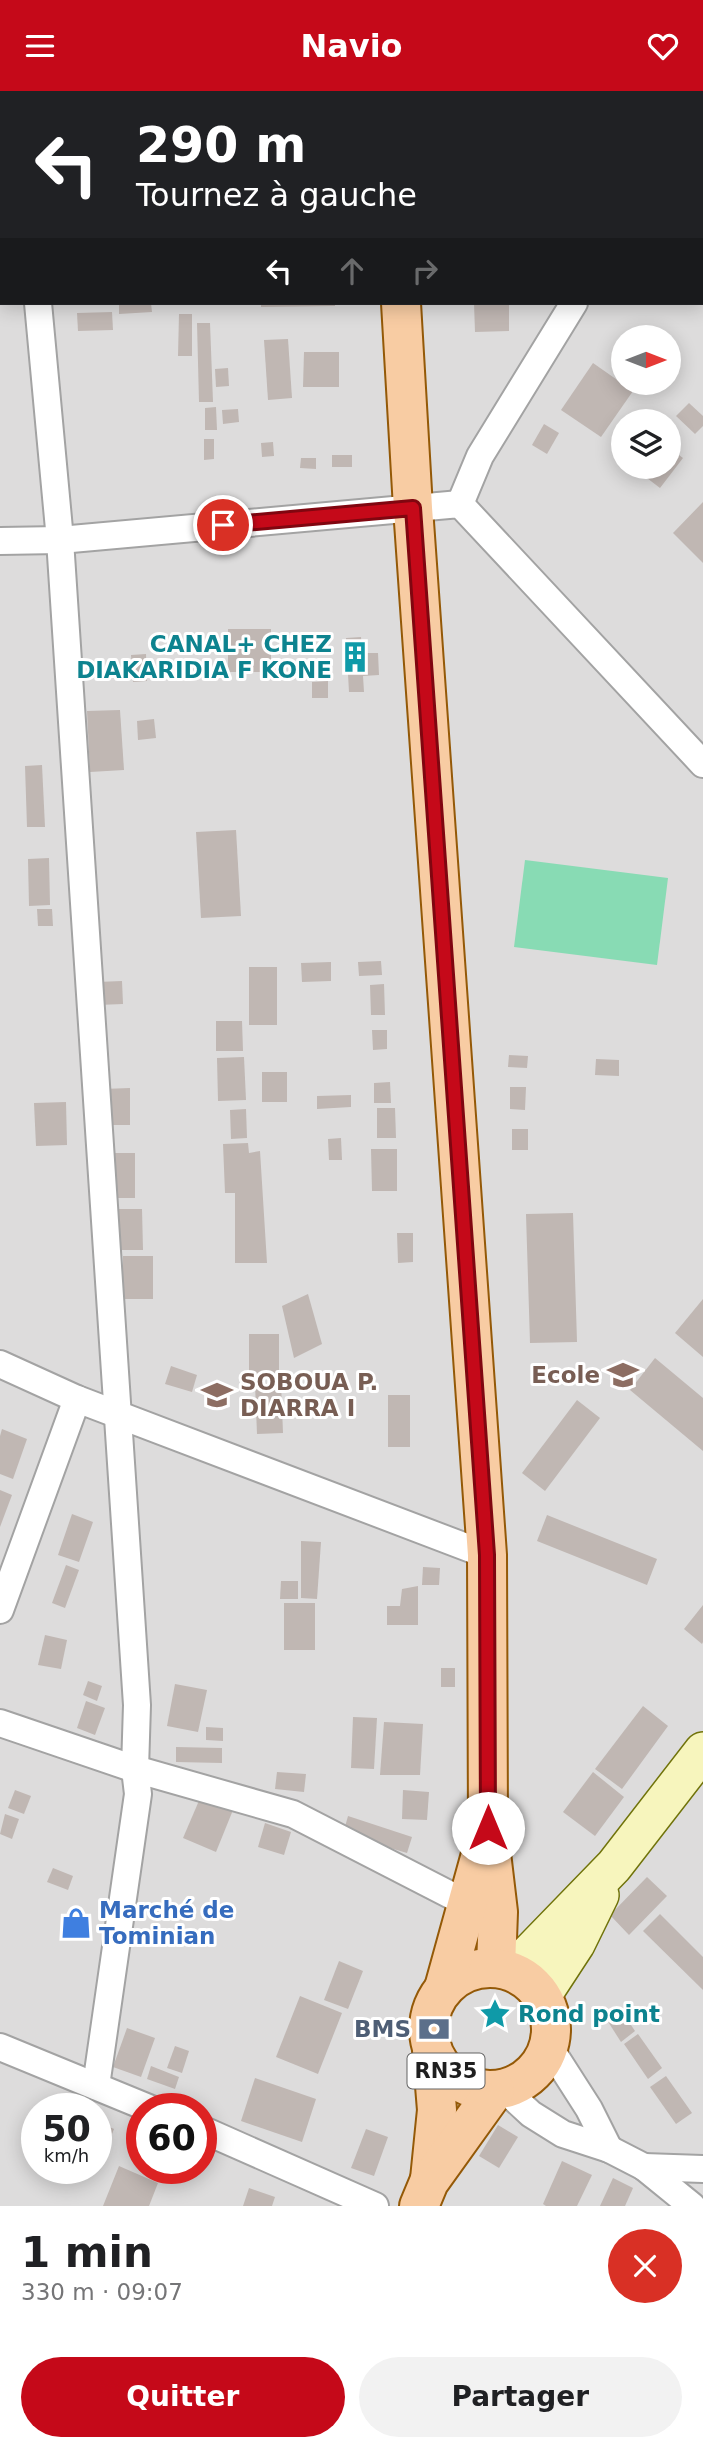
<!DOCTYPE html>
<html lang="fr">
<head>
<meta charset="utf-8">
<style>
	:root { --surface:#fff; --page:#f2f2f2; --text:#202124; --muted:#757577; --accent:#c50919 }
	body { margin:0; font-family:"DejaVu Sans",sans-serif; background:var(--page); color:var(--text); height:100vh; display:flex; flex-direction:column; font-size:26px; white-space:nowrap }
	* { box-sizing:border-box; margin:0 }
	p { font-size:23px; color:var(--muted) }
	.icon { flex:none; width:38px; height:38px; fill:none; stroke:currentColor; stroke-width:2; stroke-linecap:round; stroke-linejoin:round }
	.map { position:relative; height:2115px; overflow:hidden }
	.side { display:flex; flex-direction:column; background:var(--surface); flex:1 }
	.side>* { flex:none }
	.top-card { position:absolute; left:0px; top:0px; width:704px; height:214px; box-shadow:0 4px 18px #0003; background:#202124; color:#fff; overflow:hidden }
	.needle { width:46px; rotate:90deg }
	.controls { position:absolute; left:611px; top:234px; display:grid; gap:14px }
	.controls a { display:grid; place-items:center; width:70px; height:70px; border-radius:50%; background:var(--surface); box-shadow:0 4px 18px #0003; font-size:35px }
	.speed { position:absolute; left:21px; top:2002px; display:flex; gap:14px; font-size:35px; font-weight:700; text-align:center }
	.speed>* { display:grid; place-content:center; width:91px; height:91px; border-radius:50%; background:var(--surface); box-shadow:0 4px 18px #0003; line-height:1 }
	.speed small { font-size:18px; font-weight:400 }
	.speed .limit { border:10px solid #d22; background:#fff; color:#111 }
	.pin { position:absolute; display:grid; place-items:center; width:60px; height:60px; color:#fff; margin:-30px; border:4px solid #fff; border-radius:50%; box-shadow:0 2px 7px #0007 }
	.me { position:absolute; width:77px; margin:-38px; rotate:0deg; stroke-linejoin:round; filter:drop-shadow(0 0 5px #0008) }
	.turn { display:flex; align-items:center; gap:24px; height:147px; padding:0 21px; font-size:32px }
	.turn .icon { width:91px; height:91px; stroke-width:2.5 }
	.turn b { display:block; font-size:49px; line-height:60px }
	.lanes { display:flex; align-items:center; height:66px; padding:0 21px; background:#0003; justify-content:center; gap:35px; direction:ltr }
	.lanes .off { opacity:.35 }
	.round { display:grid; place-items:center; flex:none; width:74px; height:74px; border-radius:37px; background:var(--page) }
	.headline { display:flex; align-items:center; justify-content:space-between; height:119px; padding:0 21px }
	h1 { font-size:42px; font-weight:700; line-height:52px }
	.button { display:flex; gap:14px; margin-top:auto; padding:14px 21px }
	.button a { flex:1; height:80px; border-radius:42px; background:var(--accent); color:#fff; font-size:28px; font-weight:700; line-height:80px; text-align:center }
	.button a+a { background:var(--page); color:var(--text) }
	header { display:flex; justify-content:space-between; align-items:center; height:91px; padding:0 21px; background:var(--accent); color:#fff; font-size:32px; font-weight:700 }
	.map>svg:first-child { display:block }
	.residential { fill:#dddcdc; fill-rule:evenodd }
	.pitch { fill:#88dbb4 }
	.building { fill:#c0b7b3 }
	.lines { fill:none; stroke-linecap:round; stroke-linejoin:round }
	.street-casing { stroke:#a3a3a3; stroke-width:30 }
	.secondary-casing { stroke:#70730a; stroke-width:40 }
	.primary-casing { stroke:#945907; stroke-width:42 }
	.street { stroke:#fff; stroke-width:26 }
	.secondary { stroke:#f7f5bd; stroke-width:37 }
	.primary { stroke:#f8cca3; stroke-width:38 }
	.route-casing { stroke:#800610; stroke-width:18 }
	.route { stroke:#c50919; stroke-width:12 }
	.labels { text-anchor:middle; dominant-baseline:central; stroke-width:6; stroke-linejoin:round; paint-order:stroke }
	.shield { fill:#fff; stroke:#626262; stroke-width:2 }
	.shield-label { font-size:21px; font-weight:bold; fill:#1f1f1f }
	.culture-label { font-size:23px; font-weight:bold; fill:#0d838f; stroke:#fff; text-anchor:end }
	.education-label { font-size:23px; font-weight:bold; fill:#785e54; stroke:#fff; text-anchor:end }
	.shop-label { font-size:23px; font-weight:bold; fill:#366cbe; stroke:#fff; text-anchor:start }
	.service-label { font-size:23px; font-weight:bold; fill:#4e5e75; stroke:#fff; text-anchor:end }
</style>
</head>
<body>
<header><svg class="icon" aria-label="menu" viewBox="0 0 24 24"><path d="M4 6h16M4 12h16M4 18h16"/></svg>Navio<svg class="icon" aria-label="heart" viewBox="0 0 24 24"><path d="M12 20l-8-8c-3-5 5-10 8-4 3-6 11-1 8 4z"/></svg></header>
<div class="map">
<svg width="703" height="2115" viewBox="0 0 703 2115">
	<rect width="100%" height="100%" fill="#f0ece6"/>
	<path class="residential" d="M0 0H345L350 2H2V212H702L703 136V2115H0ZM623 247H668V292H623ZM623 331H668V376H623ZM37 2018H96V2077H37ZM142 2018H201V2077H142Z"/>
	<polygon class="pitch" points="525,769 668,787 657,874 514,856"/>
	<g class="building">
		<polygon points="119,212 151,212 152,221 119,223"/>
		<polygon points="261,212 335,212 335,215 261,216"/>
		<polygon points="474,212 509,212 509,240 475,241"/>
		<polygon points="112,221 113,239 78,240 77,222"/>
		<polygon points="179,223 192,223 192,265 178,265"/>
		<polygon points="197,232 210,232 213,311 199,311"/>
		<polygon points="288,248 292,307 268,309 264,249"/>
		<polygon points="304,261 339,261 339,296 303,296"/>
		<polygon points="593,272 633,300 601,346 561,319"/>
		<polygon points="228,277 229,295 216,296 215,278"/>
		<polygon points="689,312 703,325 703,335 695,343 676,325"/>
		<polygon points="216,316 217,339 205,339 205,317"/>
		<polygon points="238,318 239,331 223,333 222,319"/>
		<polygon points="544,333 559,342 547,363 532,354"/>
		<polygon points="204,348 214,348 214,368 204,369"/>
		<polygon points="273,351 274,365 262,366 261,352"/>
		<polygon points="668,356 683,367 660,397 643,384 649,376 668,376"/>
		<rect x="332" y="364" width="20" height="12"/>
		<polygon points="301,367 316,367 316,378 300,377"/>
		<polygon points="703,411 703,472 673,442"/>
		<rect x="228" y="538" width="43" height="43"/>
		<polygon points="361,546 363,582 364,562 378,562 379,584 363,585 364,601 349,601 346,547"/>
		<polygon points="146,563 147,590 133,591 131,564"/>
		<polygon points="328,590 328,607 312,607 312,591"/>
		<polygon points="120,619 124,679 90,681 87,620"/>
		<polygon points="154,628 156,647 138,649 137,630"/>
		<polygon points="42,674 45,736 27,736 25,675"/>
		<polygon points="236,739 241,825 201,827 196,741"/>
		<polygon points="49,767 50,814 29,815 28,768"/>
		<polygon points="37,818 52,818 53,835 38,835"/>
		<polygon points="381,870 382,884 359,885 358,871"/>
		<polygon points="331,871 331,890 302,891 301,872"/>
		<rect x="249" y="876" width="28" height="58"/>
		<polygon points="122,890 123,913 98,914 97,891"/>
		<polygon points="384,893 385,924 371,924 370,894"/>
		<polygon points="216,930 242,930 243,960 216,960"/>
		<polygon points="372,939 387,939 387,958 373,959"/>
		<polygon points="509,964 528,965 527,977 508,976"/>
		<polygon points="244,966 246,1009 218,1010 217,967"/>
		<polygon points="596,968 619,969 619,985 595,984"/>
		<rect x="262" y="981" width="25" height="30"/>
		<polygon points="390,991 391,1012 374,1012 374,992"/>
		<polygon points="510,996 526,996 525,1019 510,1018"/>
		<polygon points="130,997 130,1034 104,1034 103,998"/>
		<polygon points="351,1004 351,1016 317,1018 317,1005"/>
		<polygon points="66,1011 67,1054 36,1055 34,1012"/>
		<polygon points="377,1017 395,1017 396,1047 377,1047"/>
		<polygon points="246,1018 247,1047 231,1048 230,1019"/>
		<rect x="512" y="1038" width="16" height="21"/>
		<polygon points="341,1047 342,1069 329,1069 328,1048"/>
		<polygon points="248,1052 249,1062 260,1060 267,1172 235,1172 235,1102 225,1102 223,1053"/>
		<polygon points="371,1058 397,1058 397,1100 372,1100"/>
		<rect x="109" y="1062" width="26" height="45"/>
		<polygon points="111,1118 142,1118 143,1159 111,1159"/>
		<polygon points="573,1122 577,1251 530,1252 526,1123"/>
		<polygon points="397,1142 413,1142 413,1171 398,1172"/>
		<rect x="123" y="1165" width="30" height="43"/>
		<polygon points="308,1203 322,1253 294,1267 282,1215"/>
		<polygon points="703,1208 703,1266 675,1242"/>
		<rect x="249" y="1243" width="30" height="44"/>
		<polygon points="655,1267 703,1307 703,1360 630,1299"/>
		<polygon points="171,1275 197,1284 192,1301 165,1293"/>
		<polygon points="281,1292 283,1342 257,1343 255,1293"/>
		<rect x="388" y="1304" width="22" height="52"/>
		<polygon points="577,1309 600,1327 545,1400 522,1382"/>
		<polygon points="2,1338 27,1348 13,1388 0,1383 0,1345"/>
		<polygon points="0,1399 12,1404 0,1436"/>
		<polygon points="72,1423 93,1431 79,1471 58,1464"/>
		<polygon points="547,1424 657,1468 647,1494 537,1450"/>
		<polygon points="301,1450 321,1451 317,1508 301,1507"/>
		<polygon points="66,1474 79,1479 65,1517 52,1512"/>
		<polygon points="423,1476 440,1477 439,1494 422,1494"/>
		<polygon points="281,1490 298,1490 298,1508 280,1508"/>
		<polygon points="418,1495 418,1534 387,1534 387,1515 400,1515 402,1498"/>
		<rect x="284" y="1512" width="31" height="47"/>
		<polygon points="703,1514 703,1551 702,1553 684,1538"/>
		<polygon points="45,1544 67,1549 61,1578 38,1574"/>
		<rect x="441" y="1577" width="14" height="19"/>
		<polygon points="88,1590 102,1595 97,1610 83,1604"/>
		<polygon points="175,1593 207,1599 198,1641 167,1635"/>
		<polygon points="86,1610 105,1617 95,1644 77,1637"/>
		<polygon points="643,1615 668,1635 622,1698 595,1678"/>
		<polygon points="353,1626 377,1627 374,1678 351,1677"/>
		<polygon points="384,1631 423,1633 420,1684 380,1684"/>
		<polygon points="206,1636 223,1637 223,1650 206,1649"/>
		<polygon points="176,1656 222,1657 222,1672 176,1671"/>
		<polygon points="277,1681 306,1683 304,1701 275,1698"/>
		<polygon points="593,1681 624,1706 595,1745 563,1721"/>
		<polygon points="15,1699 31,1705 24,1723 8,1717"/>
		<polygon points="403,1699 429,1701 427,1729 402,1728"/>
		<polygon points="201,1705 233,1719 216,1761 183,1747"/>
		<polygon points="5,1723 19,1728 12,1748 0,1743"/>
		<polygon points="348,1725 412,1746 407,1762 343,1743"/>
		<polygon points="265,1732 291,1741 284,1764 258,1756"/>
		<polygon points="53,1777 73,1785 68,1799 47,1791"/>
		<polygon points="647,1786 667,1805 629,1844 610,1824"/>
		<polygon points="660,1823 703,1866 703,1899 643,1840"/>
		<polygon points="339,1870 363,1880 348,1918 324,1909"/>
		<polygon points="300,1905 342,1922 318,1983 276,1966"/>
		<polygon points="619,1916 635,1940 621,1951 605,1926"/>
		<polygon points="127,1937 155,1947 141,1986 113,1976"/>
		<polygon points="638,1943 662,1977 648,1988 624,1953"/>
		<polygon points="175,1955 189,1960 182,1982 167,1977"/>
		<polygon points="151,1975 179,1986 175,1998 147,1988"/>
		<polygon points="666,1985 692,2022 676,2033 650,1996"/>
		<polygon points="255,1987 316,2008 302,2051 241,2030"/>
		<polygon points="96,2030 114,2038 105,2061 96,2057"/>
		<polygon points="498,2034 518,2046 499,2077 479,2065"/>
		<polygon points="366,2038 388,2046 374,2085 351,2077"/>
		<polygon points="562,2070 592,2084 577,2115 546,2115 543,2113"/>
		<polygon points="119,2075 158,2092 149,2115 103,2115"/>
		<polygon points="613,2087 633,2097 625,2115 600,2115"/>
		<polygon points="249,2097 275,2106 272,2115 243,2115"/>
	</g>
	<g class="lines">
		<defs>
			<g id="street">
				<polyline points="19,0 19,2"/>
				<polyline points="702,26 703,24"/>
				<polyline points="38,212 60,449 137,1614 135,1678 138,1703 96,1995"/>
				<polyline points="460,413 480,365 574,212"/>
				<polyline points="0,450 60,449 460,413 703,673"/>
				<polyline points="0,1273 77,1308 487,1464"/>
				<polyline points="0,1519 77,1308"/>
				<polyline points="0,1632 135,1678 293,1723 468,1813"/>
				<polyline points="548,1954 589,2018 609,2058"/>
				<polyline points="0,1956 151,2018"/>
				<polyline points="503,1997 531,2023 563,2043 609,2058 644,2076 692,2115"/>
				<polyline points="201,2038 375,2115"/>
				<polyline points="644,2076 703,2078"/>
			</g>
			<g id="secondary">
				<polyline points="512,1880 614,1775 703,1660"/>
				<polyline points="542,1905 576,1853 600,1804"/>
			</g>
			<g id="primary">
				<polyline points="388,0 388,2"/>
				<polyline points="401,212 413,417 487,1464 488,1737 498,1821 496,1876"/>
				<circle cx="490" cy="1938" r="61"/>
				<polyline points="444,1897 483,1756"/>
				<polyline points="430,2088 437,2019 432,1958"/>
				<polyline points="419,2115 429,2091 495,1999"/>
			</g>
		</defs>
		<use href="#street" class="street-casing"/>
		<use href="#secondary" class="secondary-casing"/>
		<use href="#primary" class="primary-casing"/>
		<use href="#street" class="street"/>
		<use href="#secondary" class="secondary"/>
		<use href="#primary" class="primary"/>
	</g>
	<g class="lines">
		<defs>
			<polyline id="route" points="223,434 413,417 487,1464 488,1737"/>
		</defs>
		<use href="#route" class="route-casing"/>
		<use href="#route" class="route"/>
	</g>
	<defs>
		<symbol id="building-bare" viewBox="-9 -9 18 18"><path d="M-4-6H4V6H1V3H-1V6H-4ZM-2.5-4.3h1.7v1.8h-1.7ZM.8-4.3h1.7v1.8H.8ZM-2.5-1h1.7V.8h-1.7ZM.8-1h1.7V.8H.8Z" fill="#0f9aa8" stroke="#fff" stroke-width="2.5" paint-order="stroke"/></symbol>
		<symbol id="school-bare" viewBox="-9 -9 18 18"><path d="M0-5L7-2L0 1L-7-2ZM-4 1L0 2.5L4 1V4Q0 6-4 4Z" fill="#8d6e63" stroke="#fff" stroke-width="2.5" paint-order="stroke"/></symbol>
		<symbol id="shop-bare" viewBox="-9 -9 18 18"><path d="M-5-2.5h2.3a2.7 3.5 0 0 1 5.4 0H5L5.5 6h-11ZM-1.5-2.5h3a1.5 2.3 0 0 0-3 0Z" fill="#3f7fe0" stroke="#fff" stroke-width="2.5" paint-order="stroke"/></symbol>
		<symbol id="sight-bare" viewBox="-9 -9 18 18"><path d="M0-6L1.8-2.2L6-1.7L2.9 1.2L3.7 5.4L0 3.3L-3.7 5.4L-2.9 1.2L-6-1.7L-1.8-2.2Z" fill="#0f9aa8" stroke="#fff" stroke-width="2.5" paint-order="stroke"/></symbol>
		<symbol id="bank-bare" viewBox="-9 -9 18 18"><path d="M-6-4H6V4H-6ZM0-2.3a2.3 2.3 0 1 0 0 4.6a2.3 2.3 0 1 0 0-4.6Z" fill="#5c6f8a" stroke="#fff" stroke-width="2.5" paint-order="stroke"/></symbol>
	</defs>
	<g fill-rule="evenodd">
		<use href="#building-bare" x="333" y="544" width="44" height="44"/>
		<use href="#school-bare" x="601" y="1262" width="44" height="44"/>
		<use href="#school-bare" x="195" y="1282" width="44" height="44"/>
		<use href="#shop-bare" x="54" y="1810" width="44" height="44"/>
		<use href="#sight-bare" x="473" y="1901" width="44" height="44"/>
		<use href="#bank-bare" x="412" y="1916" width="44" height="44"/>
	</g>
	<g class="labels">
		<rect class="shield" x="407.5" y="1962.5" width="77" height="35" rx="5"/>
		<g class="shield-label">
			<text x="446" y="1980">RN35</text>
		</g>
		<g class="culture-label">
			<text x="332" y="553">CANAL+ CHEZ<tspan x="332" dy="26">DIAKARIDIA F KONE</tspan></text>
			<text x="518" y="1923" text-anchor="start">Rond point</text>
		</g>
		<g class="education-label">
			<text x="600" y="1284">Ecole</text>
			<text x="240" y="1291" text-anchor="start">SOBOUA P.<tspan x="240" dy="26">DIARRA I</tspan></text>
		</g>
		<g class="shop-label">
			<text x="99" y="1819">Marché de<tspan x="99" dy="26">Tominian</tspan></text>
		</g>
		<g class="service-label">
			<text x="411" y="1938">BMS</text>
		</g>
	</g>
</svg>
<div class="controls">
<a><svg class="needle" viewBox="-14 -14 28 28"><path d="M0-13l5 13h-10z" fill="#e53935"/><path d="M0 13l5-13h-10z" fill="#757577"/></svg></a>
<a><svg class="icon" aria-label="layers" viewBox="0 0 24 24"><path d="M12 4l9 5-9 5-9-5zM3 14l9 5 9-5"/></svg></a>
</div>
<div class="speed"><div>50<small>km/h</small></div><div class="limit">60</div></div>
<div class="pin" style="left:223px;top:434px;background:#d93025"><svg class="icon" aria-label="arrive" viewBox="0 0 24 24"><path d="M6 21V4h12l-3 4 3 4H6"/></svg></div>
<svg class="me" style="left:488px;top:1737px" viewBox="-20 -20 40 40"><circle r="19" fill="#fff"/><path d="M0-13L10 11 0 6-10 11z" fill="#c50919"/></svg>
<div class="top-card">
<div class="turn"><svg class="icon" aria-label="left" viewBox="0 0 24 24"><path d="M17 20v-9H6M10 6l-5 5 5 5"/></svg><div><b>290 m</b>Tournez à gauche</div></div>
<div class="lanes"><svg class="icon" aria-label="left" viewBox="0 0 24 24"><path d="M17 20v-9H6M10 6l-5 5 5 5"/></svg><svg class="icon off" aria-label="ahead" viewBox="0 0 24 24"><path d="M12 20V5M6 11l6-6 6 6"/></svg><svg class="icon off" aria-label="right" viewBox="0 0 24 24"><path d="M7 20v-9h11M14 6l5 5-5 5"/></svg></div>
</div>
</div>
<section class="side">
<div class="headline"><div><h1>1 min</h1><p>330 m · 09:07</p></div><a class="round" style="background:#d93025;color:#fff"><svg class="icon" aria-label="close" viewBox="0 0 24 24"><path d="M6 6l12 12M18 6L6 18"/></svg></a></div>
<div class="button"><a>Quitter</a><a>Partager</a></div>
</section>
</body>
</html>
